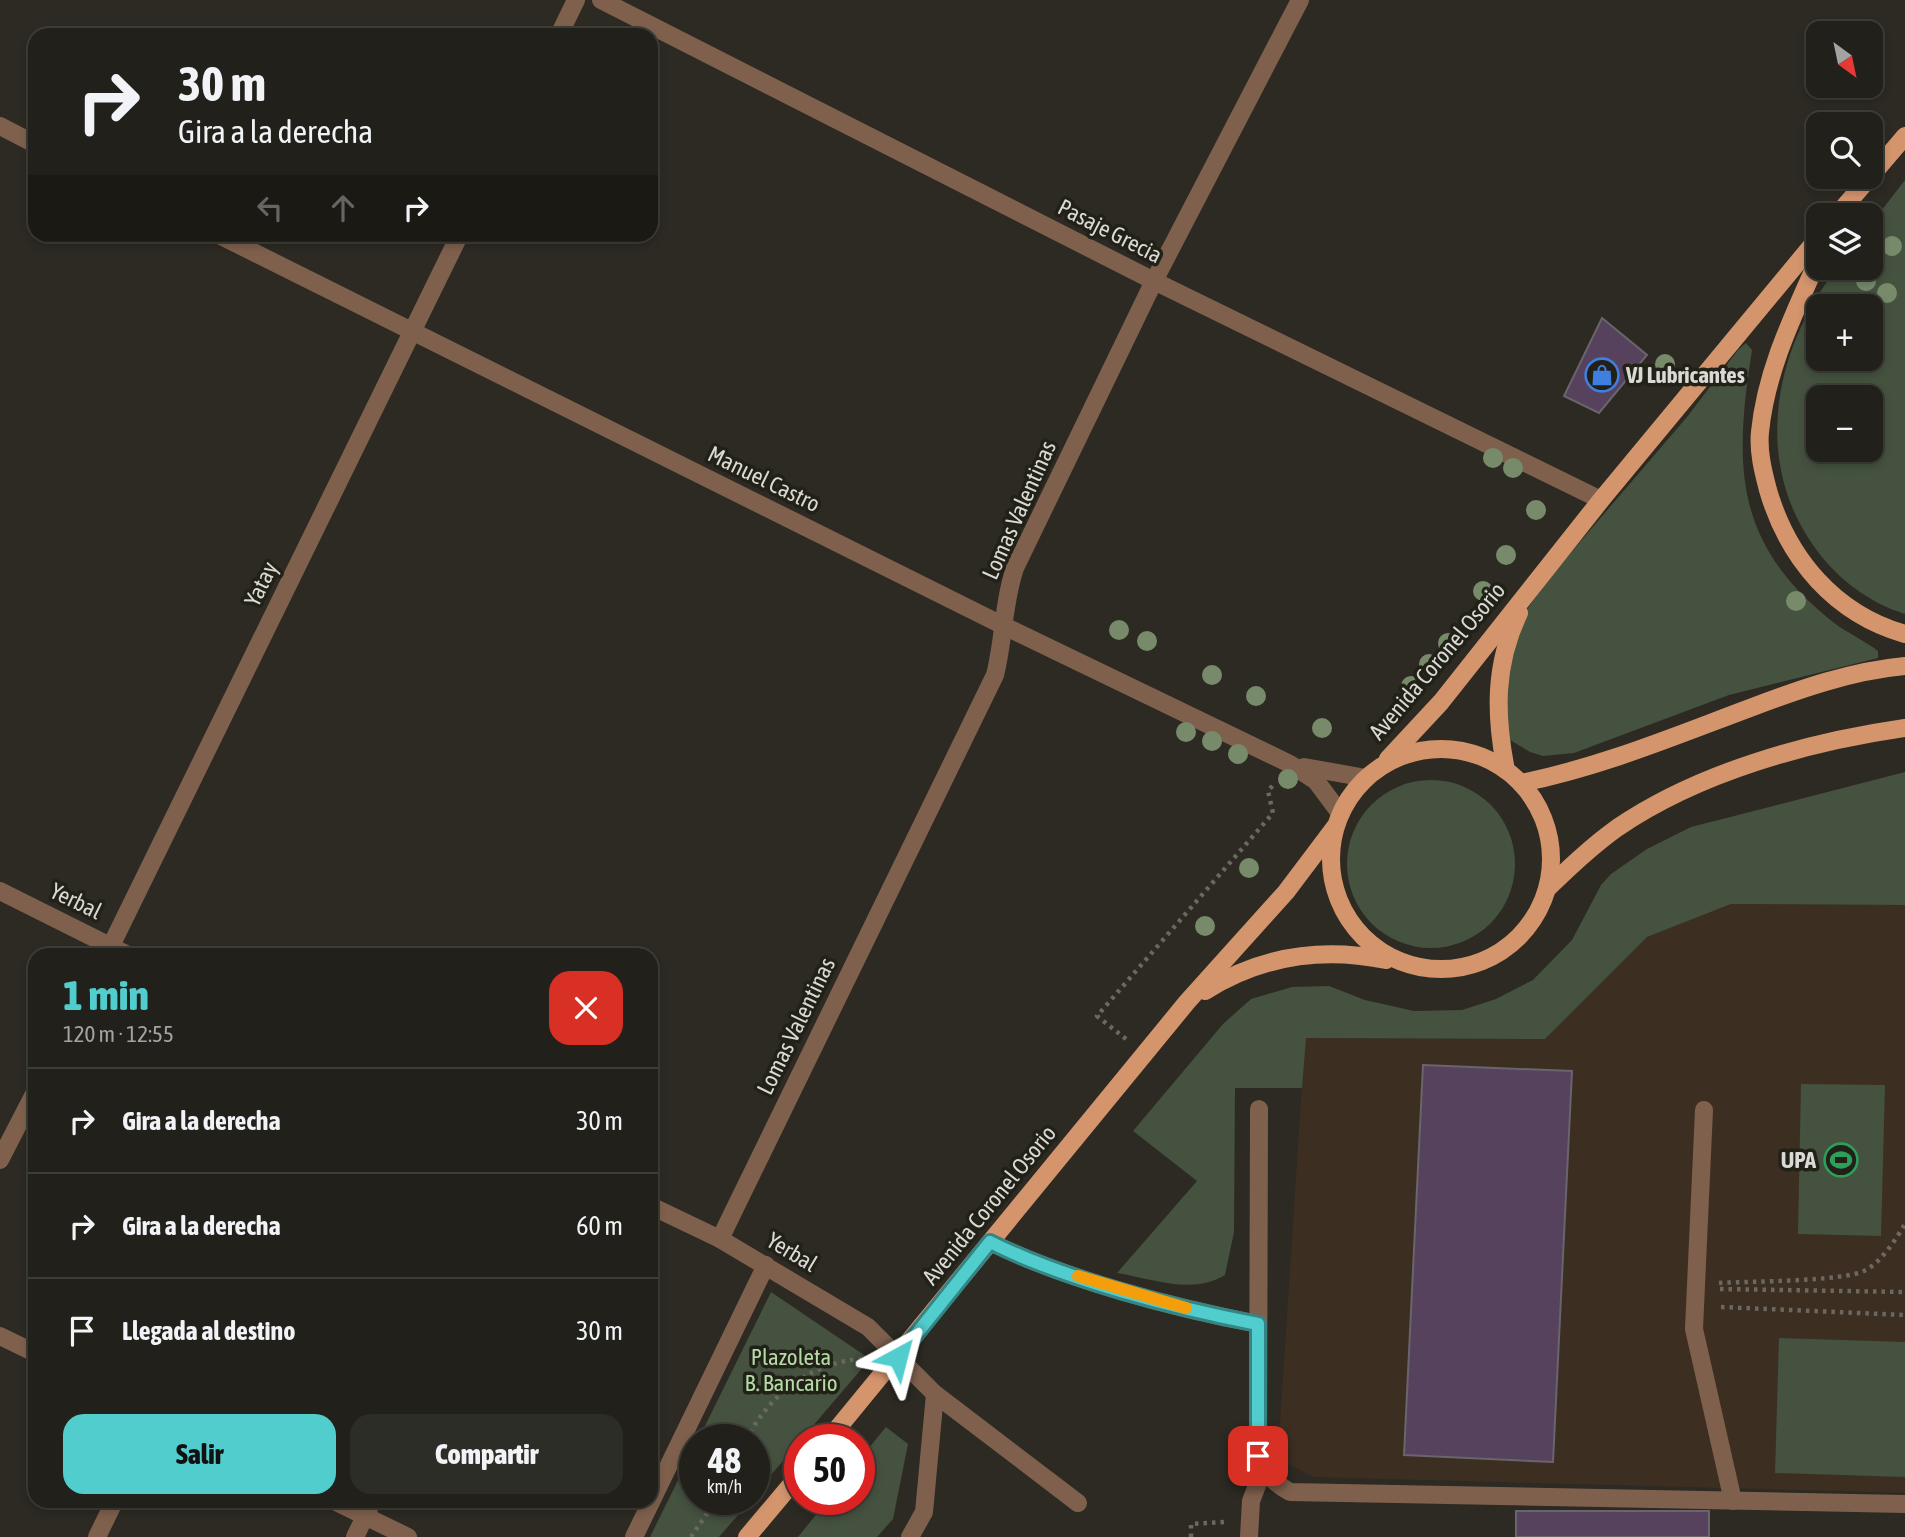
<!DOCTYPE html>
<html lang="es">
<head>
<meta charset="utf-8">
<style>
	:root { --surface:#21201a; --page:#2d2d27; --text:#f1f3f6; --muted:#a2a3a2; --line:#3e3e39; --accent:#52cdcd }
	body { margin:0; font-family:"Asap Condensed",sans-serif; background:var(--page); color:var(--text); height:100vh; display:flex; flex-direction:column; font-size:26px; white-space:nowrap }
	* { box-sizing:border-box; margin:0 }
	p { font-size:23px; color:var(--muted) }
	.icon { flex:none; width:38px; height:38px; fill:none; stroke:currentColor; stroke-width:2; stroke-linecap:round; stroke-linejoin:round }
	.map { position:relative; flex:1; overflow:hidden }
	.drawer { position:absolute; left:28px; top:948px; width:630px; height:560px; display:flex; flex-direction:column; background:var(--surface); border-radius:21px; box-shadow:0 4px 10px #0003,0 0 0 2px var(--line) }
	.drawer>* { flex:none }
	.hud { position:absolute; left:28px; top:28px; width:630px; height:214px; border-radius:21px; box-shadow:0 4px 10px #0003,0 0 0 2px var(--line); background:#21201a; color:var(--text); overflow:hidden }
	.needle { width:46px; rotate:147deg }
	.fabs { position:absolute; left:1806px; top:21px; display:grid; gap:14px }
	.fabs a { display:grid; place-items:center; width:77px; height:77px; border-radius:14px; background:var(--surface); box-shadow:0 4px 10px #0003,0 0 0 2px var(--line); font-size:35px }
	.speed { position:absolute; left:679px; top:1424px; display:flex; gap:14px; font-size:35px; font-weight:700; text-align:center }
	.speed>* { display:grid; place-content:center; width:91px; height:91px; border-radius:50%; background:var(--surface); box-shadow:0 4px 10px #0003,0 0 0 2px var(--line); line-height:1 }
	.speed small { font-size:18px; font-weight:400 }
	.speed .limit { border:10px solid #d22; background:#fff; color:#111 }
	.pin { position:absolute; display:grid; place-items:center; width:60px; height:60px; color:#fff; margin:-30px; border-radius:14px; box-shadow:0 4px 10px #0006 }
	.me { position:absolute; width:77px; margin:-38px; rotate:38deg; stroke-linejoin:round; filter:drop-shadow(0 0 5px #0008) }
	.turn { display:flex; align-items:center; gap:24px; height:147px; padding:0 35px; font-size:32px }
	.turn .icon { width:91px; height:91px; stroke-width:2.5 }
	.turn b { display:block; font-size:49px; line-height:60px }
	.lanes { display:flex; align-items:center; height:66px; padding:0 35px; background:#0003; justify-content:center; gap:35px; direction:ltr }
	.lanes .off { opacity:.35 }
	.round { display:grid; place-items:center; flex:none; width:74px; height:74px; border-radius:21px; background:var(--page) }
	.head { display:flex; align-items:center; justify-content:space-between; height:119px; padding:0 35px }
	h1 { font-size:42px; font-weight:800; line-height:52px; color:var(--accent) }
	.primary-button { display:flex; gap:14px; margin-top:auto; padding:14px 35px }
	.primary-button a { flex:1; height:80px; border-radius:21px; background:var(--accent); color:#111; font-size:28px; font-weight:800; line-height:80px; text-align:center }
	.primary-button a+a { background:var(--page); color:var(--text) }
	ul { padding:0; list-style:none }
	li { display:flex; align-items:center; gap:21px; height:105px; padding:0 35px; border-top:2px solid var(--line) }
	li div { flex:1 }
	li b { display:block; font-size:26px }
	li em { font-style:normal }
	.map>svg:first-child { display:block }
	.education { fill:#3d2e22 }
	.green { fill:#44523f; fill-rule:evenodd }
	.building { fill:#56425d; stroke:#6a646c; stroke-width:2 }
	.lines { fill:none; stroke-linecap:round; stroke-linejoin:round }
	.path { stroke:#6a6861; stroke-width:4.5; stroke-dasharray:3.5 5; stroke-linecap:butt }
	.minor { stroke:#7f604d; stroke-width:18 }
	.major { stroke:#d4956d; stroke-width:18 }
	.tree { fill:#778b6b }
	.route-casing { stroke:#358585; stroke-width:18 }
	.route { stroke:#52cdcd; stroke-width:12 }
	.slow { stroke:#f59e0b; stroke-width:12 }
	.labels { text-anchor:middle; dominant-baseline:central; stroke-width:7; stroke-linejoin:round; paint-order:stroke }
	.street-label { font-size:23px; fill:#dad9d4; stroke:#222118 }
	.poi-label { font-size:23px; font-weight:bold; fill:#dad9d4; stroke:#222118; text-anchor:start }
	.park-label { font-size:23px; fill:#b5daa7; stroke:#222118 }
</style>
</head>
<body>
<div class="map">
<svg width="1905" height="1537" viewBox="0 0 1905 1537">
	<rect width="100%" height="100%" fill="#2c2a22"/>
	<polygon class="education" points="1731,904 1905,905 1905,1493 1314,1477 1288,1464 1279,1439 1305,1038 1545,1039 1647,937"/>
	<g class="green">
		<path d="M1905 180V614C1867 602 1835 577 1813 545 1752 458 1775 348 1837 268H1871V224ZM1871 306V359H1818V306ZM1871 397V450H1818V397Z"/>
		<path d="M1746 343 1752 350C1734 465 1733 543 1833 622 1847 633 1864 640 1878 651V658L1729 695 1574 753 1543 756 1530 752 1510 740 1506 734 1502 679 1523 615 1549 578 1687 417 1738 350Z"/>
		<path d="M1905 772V905L1731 904 1647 937 1545 1039 1306 1038 1302 1088H1235L1234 1232 1225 1275C1193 1295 1153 1279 1117 1273L1197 1181 1133 1131 1223 1024 1251 999 1292 987 1329 986 1365 1000 1414 1011 1462 1010 1496 999 1533 980 1572 940 1601 885 1611 874 1647 849 1691 827Z"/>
		<circle cx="1431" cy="864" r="84"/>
		<polygon points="1801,1084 1885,1085 1881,1236 1798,1234"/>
		<polygon points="771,1292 870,1359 754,1495 754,1440 698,1440"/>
		<polygon points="1779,1338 1905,1342 1905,1477 1775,1473"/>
		<polygon points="886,1427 908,1444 893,1519 877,1537 798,1537 828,1500 859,1500 859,1460"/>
		<polygon points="695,1446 695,1500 751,1500 719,1537 650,1537"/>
	</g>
	<g class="building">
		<polygon points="1602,318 1647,355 1599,413 1564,396"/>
		<polygon points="1423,1065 1572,1071 1553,1462 1404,1455"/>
		<rect x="1516" y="1511" width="193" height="26"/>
	</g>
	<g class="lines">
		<g class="path">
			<polyline points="1126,1039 1097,1016 1273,813 1268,791 1274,784"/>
			<path d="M1719 1283C1750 1281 1844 1282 1866 1270 1882 1261 1896 1239 1905 1224"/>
			<polyline points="1720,1289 1905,1292"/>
			<polyline points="1721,1307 1905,1315"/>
			<path d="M746 1440C769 1395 811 1362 862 1359"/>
			<polyline points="691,1537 716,1500"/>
			<polyline points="1191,1537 1191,1524 1225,1522"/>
		</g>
		<g class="minor">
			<polyline points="601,0 1154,281 1601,500"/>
			<polyline points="559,35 576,0"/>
			<polyline points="0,126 35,144"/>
			<polyline points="217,234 1004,626 1290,764 1316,781 1340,813"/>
			<polyline points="1304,767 1366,778"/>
			<polyline points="0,891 130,956"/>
			<polyline points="106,956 460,234"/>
			<path d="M1259 1109 1258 1456C1265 1474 1274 1483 1290 1492L1905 1504"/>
			<polyline points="1704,1110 1694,1329 1733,1501"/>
			<polyline points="0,1160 35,1092"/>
			<polyline points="651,1206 720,1239 868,1327 935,1394 1078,1503"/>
			<path d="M720 1239 995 675C1004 640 1003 603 1015 568L1154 281 1300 0"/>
			<path d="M990 1242C1067 1280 1174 1308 1258 1324"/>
			<polyline points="0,1336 35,1353"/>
			<polyline points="336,1502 408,1537"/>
			<polyline points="97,1537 114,1502"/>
			<polyline points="355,1537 372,1502"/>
			<polyline points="634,1537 766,1265"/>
			<polyline points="910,1537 924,1512 935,1394"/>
			<polyline points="1249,1537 1251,1501 1263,1470"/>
		</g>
		<g class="major">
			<polyline points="1871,176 1905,136"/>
			<polyline points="1837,215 1870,177"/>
			<path d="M1818 260C1793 316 1766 371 1760 432 1758 451 1763 471 1768 490 1788 559 1835 614 1905 634"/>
			<circle cx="1441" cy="859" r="110"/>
			<polyline points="1388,759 1441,702 1601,500 1818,238"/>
			<path d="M1506 770C1495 715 1494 665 1519 613"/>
			<path d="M1521 783C1601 767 1675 736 1750 708 1800 689 1851 671 1905 666"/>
			<path d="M1548 888C1570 867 1592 846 1617 828 1699 772 1808 742 1905 728"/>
			<path d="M1205 991C1261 956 1323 947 1386 960"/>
			<polyline points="828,1440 1187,1002 1286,892 1335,827"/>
			<polyline points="747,1537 800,1474"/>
		</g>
	</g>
	<g class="tree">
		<circle cx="1892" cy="246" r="10"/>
		<circle cx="1866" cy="281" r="10"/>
		<circle cx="1887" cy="293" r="10"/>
		<circle cx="1665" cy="364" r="10"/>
		<circle cx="1493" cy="458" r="10"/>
		<circle cx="1513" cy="468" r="10"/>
		<circle cx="1536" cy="510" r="10"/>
		<circle cx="1506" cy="555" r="10"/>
		<circle cx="1483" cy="591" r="10"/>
		<circle cx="1796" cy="601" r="10"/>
		<circle cx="1119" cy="630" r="10"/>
		<circle cx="1147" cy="641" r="10"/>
		<circle cx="1448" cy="643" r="10"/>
		<circle cx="1429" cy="664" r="10"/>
		<circle cx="1212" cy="675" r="10"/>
		<circle cx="1411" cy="686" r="10"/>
		<circle cx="1256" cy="696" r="10"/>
		<circle cx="1322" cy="728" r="10"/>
		<circle cx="1186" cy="732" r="10"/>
		<circle cx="1212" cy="741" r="10"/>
		<circle cx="1238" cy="754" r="10"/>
		<circle cx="1288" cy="779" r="10"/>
		<circle cx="1249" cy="868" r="10"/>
		<circle cx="1205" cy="926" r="10"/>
	</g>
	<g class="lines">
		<defs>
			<path id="route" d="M898 1357 990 1242C1066 1280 1175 1308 1258 1324V1456"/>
		</defs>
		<use href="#route" class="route-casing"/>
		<use href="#route" class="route"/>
		<polyline class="slow" points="1078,1276 1186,1308"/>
	</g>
	<defs>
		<symbol id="shop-ring" viewBox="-11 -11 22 22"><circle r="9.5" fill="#222118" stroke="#3f7fe0" stroke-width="1.5"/><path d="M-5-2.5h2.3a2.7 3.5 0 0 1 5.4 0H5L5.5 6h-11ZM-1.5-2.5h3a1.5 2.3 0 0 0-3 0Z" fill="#3f7fe0"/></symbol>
		<symbol id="stadium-ring" viewBox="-11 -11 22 22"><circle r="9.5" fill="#222118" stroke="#2e9e5b" stroke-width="1.5"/><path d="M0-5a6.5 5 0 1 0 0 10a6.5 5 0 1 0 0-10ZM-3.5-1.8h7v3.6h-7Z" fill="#2e9e5b"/></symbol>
	</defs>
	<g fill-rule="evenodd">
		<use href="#shop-ring" x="1583" y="356" width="38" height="38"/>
		<use href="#stadium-ring" x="1822" y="1141" width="38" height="38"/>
	</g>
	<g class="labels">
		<g class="street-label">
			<text transform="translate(1110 231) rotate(27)">Pasaje Grecia</text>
			<text transform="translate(764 479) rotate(26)">Manuel Castro</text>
			<text transform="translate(1019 510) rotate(-66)">Lomas Valentinas</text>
			<text transform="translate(261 584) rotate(-64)">Yatay</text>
			<text transform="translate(1437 661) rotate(-50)">Avenida Coronel Osorio</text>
			<text transform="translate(76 901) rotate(26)">Yerbal</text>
			<text transform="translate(796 1026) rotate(-64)">Lomas Valentinas</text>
			<text transform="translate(989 1205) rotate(-51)">Avenida Coronel Osorio</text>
			<text transform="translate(792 1252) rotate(31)">Yerbal</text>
		</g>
		<g class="poi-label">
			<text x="1626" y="375">VJ Lubricantes</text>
			<text x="1816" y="1160" text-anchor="end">UPA</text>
		</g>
		<g class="park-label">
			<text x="791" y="1357">Plazoleta<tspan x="791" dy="26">B. Bancario</tspan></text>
		</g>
	</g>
</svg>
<div class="fabs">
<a><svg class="needle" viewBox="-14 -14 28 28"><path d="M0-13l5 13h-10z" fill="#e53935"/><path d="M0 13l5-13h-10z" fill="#a2a3a2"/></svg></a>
<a><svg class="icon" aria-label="search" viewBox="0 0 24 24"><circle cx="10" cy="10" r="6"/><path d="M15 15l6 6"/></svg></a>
<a><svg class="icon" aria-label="layers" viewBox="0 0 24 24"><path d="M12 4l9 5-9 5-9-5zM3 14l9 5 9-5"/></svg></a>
<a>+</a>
<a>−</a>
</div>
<div class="speed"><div>48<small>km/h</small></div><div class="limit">50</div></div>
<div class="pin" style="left:1258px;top:1456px;background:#d93025"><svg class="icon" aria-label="arrive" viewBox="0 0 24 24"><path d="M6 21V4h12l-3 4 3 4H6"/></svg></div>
<svg class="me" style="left:898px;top:1357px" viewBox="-20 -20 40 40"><path d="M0-17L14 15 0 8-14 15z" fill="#52cdcd" stroke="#fff" stroke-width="4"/></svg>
<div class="hud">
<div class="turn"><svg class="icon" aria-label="right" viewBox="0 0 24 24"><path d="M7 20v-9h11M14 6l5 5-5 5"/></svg><div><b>30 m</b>Gira a la derecha</div></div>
<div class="lanes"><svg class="icon off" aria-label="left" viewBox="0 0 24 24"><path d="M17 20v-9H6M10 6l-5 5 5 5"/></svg><svg class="icon off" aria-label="ahead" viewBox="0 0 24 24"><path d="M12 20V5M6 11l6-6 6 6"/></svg><svg class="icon" aria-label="right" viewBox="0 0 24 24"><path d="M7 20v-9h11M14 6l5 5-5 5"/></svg></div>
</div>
<section class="drawer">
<div class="head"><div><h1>1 min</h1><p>120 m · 12:55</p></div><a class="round" style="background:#d93025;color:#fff"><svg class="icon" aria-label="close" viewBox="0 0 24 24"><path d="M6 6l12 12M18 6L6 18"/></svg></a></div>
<ul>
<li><svg class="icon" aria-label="right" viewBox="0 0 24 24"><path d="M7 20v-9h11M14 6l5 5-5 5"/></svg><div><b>Gira a la derecha</b></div><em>30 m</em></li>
<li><svg class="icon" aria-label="right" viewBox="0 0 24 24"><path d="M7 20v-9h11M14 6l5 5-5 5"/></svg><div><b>Gira a la derecha</b></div><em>60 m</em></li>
<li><svg class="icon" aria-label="arrive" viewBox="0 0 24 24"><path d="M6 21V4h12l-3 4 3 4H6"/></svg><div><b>Llegada al destino</b></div><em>30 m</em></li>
</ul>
<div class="primary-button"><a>Salir</a><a>Compartir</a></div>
</section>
</div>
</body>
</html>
